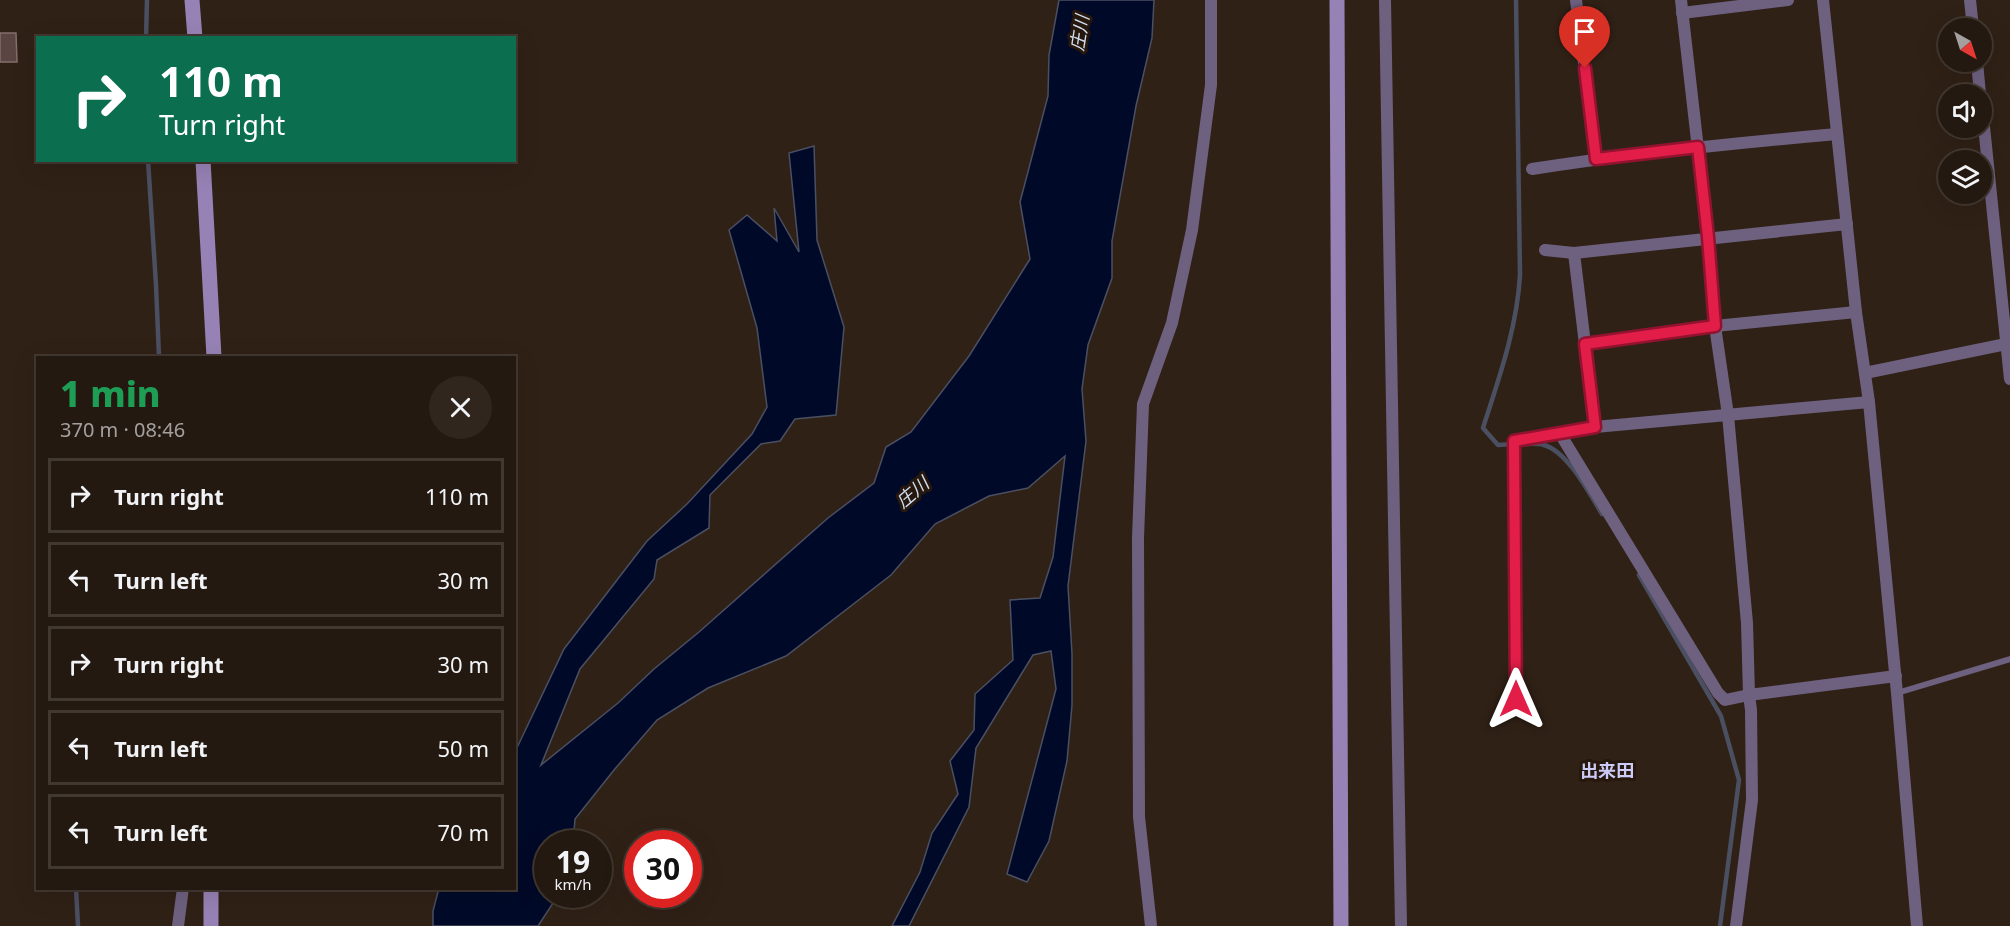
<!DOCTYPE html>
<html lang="en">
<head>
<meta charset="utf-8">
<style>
	:root { --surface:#241910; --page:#30261e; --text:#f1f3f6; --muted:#a3a09f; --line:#413830 }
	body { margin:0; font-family:"Noto Sans","Noto Sans JP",sans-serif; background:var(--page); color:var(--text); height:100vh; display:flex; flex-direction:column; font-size:22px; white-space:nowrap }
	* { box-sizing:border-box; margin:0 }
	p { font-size:20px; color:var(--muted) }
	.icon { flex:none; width:33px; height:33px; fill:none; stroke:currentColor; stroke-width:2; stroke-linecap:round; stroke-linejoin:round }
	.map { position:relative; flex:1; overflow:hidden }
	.panel { position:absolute; left:36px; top:356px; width:480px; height:534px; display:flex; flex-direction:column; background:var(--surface); border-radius:0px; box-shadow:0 6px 24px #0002,0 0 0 2px var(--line) }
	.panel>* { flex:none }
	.hud { position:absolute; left:36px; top:36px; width:480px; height:126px; border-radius:0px; box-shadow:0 6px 24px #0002,0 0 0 2px var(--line); background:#0b6e4f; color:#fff; overflow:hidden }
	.needle { width:39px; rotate:141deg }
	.controls { position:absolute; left:1938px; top:18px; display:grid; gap:12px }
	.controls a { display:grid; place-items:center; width:54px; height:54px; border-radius:50%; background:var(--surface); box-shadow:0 6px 24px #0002,0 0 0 2px var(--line); font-size:30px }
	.speed { position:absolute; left:534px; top:830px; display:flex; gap:12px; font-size:30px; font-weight:700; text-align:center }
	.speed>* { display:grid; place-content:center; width:78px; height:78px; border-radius:50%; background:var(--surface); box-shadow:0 6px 24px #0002,0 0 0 2px var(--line); line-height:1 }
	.speed small { font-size:15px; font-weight:400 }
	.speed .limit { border:9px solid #d22; background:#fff; color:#111 }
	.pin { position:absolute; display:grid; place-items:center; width:51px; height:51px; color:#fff; margin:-62px -26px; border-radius:50% 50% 50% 0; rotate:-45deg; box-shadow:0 0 6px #0007 }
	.pin .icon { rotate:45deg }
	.me { position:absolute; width:66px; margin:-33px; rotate:0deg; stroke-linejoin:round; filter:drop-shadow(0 0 4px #0008) }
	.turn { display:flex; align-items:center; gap:21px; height:126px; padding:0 24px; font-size:27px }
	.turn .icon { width:78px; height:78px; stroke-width:2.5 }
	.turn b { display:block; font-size:42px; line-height:51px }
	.round { display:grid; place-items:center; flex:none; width:63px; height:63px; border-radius:32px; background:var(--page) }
	.headline { display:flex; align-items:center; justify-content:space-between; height:102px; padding:0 24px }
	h1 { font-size:36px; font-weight:800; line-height:45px; color:#1e9e55 }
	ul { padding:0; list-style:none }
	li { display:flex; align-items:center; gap:18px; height:75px; margin:0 12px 9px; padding:0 12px; border:3px solid var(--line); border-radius:0px }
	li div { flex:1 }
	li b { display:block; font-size:22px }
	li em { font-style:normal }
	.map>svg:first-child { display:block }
	.water { fill:#000a28; stroke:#4b4f62; stroke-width:1.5 }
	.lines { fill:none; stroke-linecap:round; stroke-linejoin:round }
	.stream { stroke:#4b4f62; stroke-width:4.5 }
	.building { fill:#5a4543; stroke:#846d6c; stroke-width:1.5 }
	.lane { stroke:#6e6180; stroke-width:6 }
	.street { stroke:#6e6180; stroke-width:12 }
	.secondary { stroke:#9782b5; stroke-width:15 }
	.route-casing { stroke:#92132f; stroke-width:15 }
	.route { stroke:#e11d48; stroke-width:10 }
	.labels { text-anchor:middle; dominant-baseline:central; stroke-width:6; stroke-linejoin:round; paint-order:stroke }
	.water-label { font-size:18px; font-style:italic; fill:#d3e0f3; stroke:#26180d }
	.neighbourhood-label { font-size:18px; font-weight:bold; fill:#cccaf6; stroke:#26180d }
</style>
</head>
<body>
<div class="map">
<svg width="2010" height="926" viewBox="0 0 2010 926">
	<rect width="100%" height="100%" fill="#302116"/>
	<polygon class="water" points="1059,0 1154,0 1152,38 1136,106 1112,241 1112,278 1088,345 1082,389 1086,441 1068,586 1072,654 1072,705 1067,761 1049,841 1027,882 1007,874 1056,689 1051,651 1033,655 976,748 969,807 909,926 892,926 920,872 932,833 958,794 950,761 974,730 975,694 1013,660 1010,600 1040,598 1053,557 1065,456 1028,488 989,496 935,524 891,575 786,656 708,688 657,720 614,770 575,819 573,843 548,843 548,894 559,894 538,926 433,926 433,911 439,888 514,888 515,752 564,649 647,541 687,504 752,434 767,407 757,328 729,230 747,215 777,241 774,208 799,252 789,153 814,146 817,240 844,327 836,415 795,419 780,441 761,444 710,495 709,528 657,560 654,579 580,669 541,765 618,703 654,669 699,632 828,518 874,483 886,447 911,432 969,356 1030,259 1020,202 1048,96 1049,55"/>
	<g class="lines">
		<g class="stream">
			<polyline points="146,38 147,0"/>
			<polyline points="148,160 156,285 159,357"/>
			<path d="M1513 444 1498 445 1483 428C1499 378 1517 328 1520 275L1516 0"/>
			<path d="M1525 444C1531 444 1538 443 1544 445 1568 452 1589 493 1602 514"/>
			<polyline points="1639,575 1721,716 1739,780 1720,926"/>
			<polyline points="76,888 78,926"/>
		</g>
	</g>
	<polygon class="building" points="0,33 16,33 17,62 0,62"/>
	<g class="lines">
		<polyline class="lane" points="1897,693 2010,659"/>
		<g class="street">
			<polyline points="1385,0 1401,926"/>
			<polyline points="1576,0 1596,159"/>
			<polyline points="1681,0 1708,237 1715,326 1728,415 1747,623 1749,695 1751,710 1752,800 1736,926"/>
			<polyline points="1823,0 1856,312 1869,402 1897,693 1917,926"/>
			<polyline points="1970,0 1973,28"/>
			<polyline points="1682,13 1788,0"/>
			<polyline points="1977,62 1980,94"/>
			<polyline points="1982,107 2010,379"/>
			<path d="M1532 169C1633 153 1735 143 1837 134"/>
			<polyline points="1545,250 1574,253 1847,224"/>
			<polyline points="1574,253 1595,427 1869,402"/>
			<polyline points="1585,343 1715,326 1856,312"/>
			<polyline points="1865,373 2006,344"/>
			<polyline points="1559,432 1718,693 1725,700 1749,695 1896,676"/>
			<polyline points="1516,699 1514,440 1595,427"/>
			<polyline points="178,926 183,888"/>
			<polyline points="1151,926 1139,817 1138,538 1143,404 1172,323 1192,230 1211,85 1211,0"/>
		</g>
		<g class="secondary">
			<polyline points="192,0 195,38"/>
			<polyline points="1337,0 1341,926"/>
			<polyline points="203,160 214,357"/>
			<polyline points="211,926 211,888"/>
		</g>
	</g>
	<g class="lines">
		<defs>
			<polyline id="route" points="1516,699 1514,441 1595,427 1585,344 1715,326 1708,237 1698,147 1596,159 1585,68"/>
		</defs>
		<use href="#route" class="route-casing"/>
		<use href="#route" class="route"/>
	</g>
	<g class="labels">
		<g class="water-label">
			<text transform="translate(1079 33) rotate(-81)">庄川</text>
			<text transform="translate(912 492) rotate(-40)">庄川</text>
		</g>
		<g class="neighbourhood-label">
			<text x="1607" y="770">出来田</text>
		</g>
	</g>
</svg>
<div class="controls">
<a><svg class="needle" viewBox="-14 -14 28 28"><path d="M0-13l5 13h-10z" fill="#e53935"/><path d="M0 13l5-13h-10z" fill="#a3a09f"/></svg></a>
<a><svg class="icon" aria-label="sound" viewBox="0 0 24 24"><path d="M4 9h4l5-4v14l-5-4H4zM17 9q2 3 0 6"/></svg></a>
<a><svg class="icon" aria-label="layers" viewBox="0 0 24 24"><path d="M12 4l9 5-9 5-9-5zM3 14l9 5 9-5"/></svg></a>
</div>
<div class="speed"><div>19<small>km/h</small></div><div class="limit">30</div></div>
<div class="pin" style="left:1585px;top:68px;background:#d93025"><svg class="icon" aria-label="arrive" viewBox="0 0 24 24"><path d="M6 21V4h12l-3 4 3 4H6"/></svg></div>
<svg class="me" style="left:1516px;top:699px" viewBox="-20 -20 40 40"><path d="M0-17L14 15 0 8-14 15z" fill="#e11d48" stroke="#fff" stroke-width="4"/></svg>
<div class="hud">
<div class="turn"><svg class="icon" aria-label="right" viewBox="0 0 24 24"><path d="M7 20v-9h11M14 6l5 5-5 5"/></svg><div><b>110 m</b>Turn right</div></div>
</div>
<section class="panel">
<div class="headline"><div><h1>1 min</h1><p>370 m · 08:46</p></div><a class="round"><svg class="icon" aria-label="close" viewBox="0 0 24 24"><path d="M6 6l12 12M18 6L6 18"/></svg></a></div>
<ul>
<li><svg class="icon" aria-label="right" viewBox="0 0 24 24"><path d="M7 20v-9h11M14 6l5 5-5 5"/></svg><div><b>Turn right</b></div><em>110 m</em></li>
<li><svg class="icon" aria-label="left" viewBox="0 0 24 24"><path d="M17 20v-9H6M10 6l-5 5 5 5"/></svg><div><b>Turn left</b></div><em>30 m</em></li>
<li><svg class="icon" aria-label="right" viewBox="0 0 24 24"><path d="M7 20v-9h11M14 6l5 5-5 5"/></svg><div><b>Turn right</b></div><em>30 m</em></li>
<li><svg class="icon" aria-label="left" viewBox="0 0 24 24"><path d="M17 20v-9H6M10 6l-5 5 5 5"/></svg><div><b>Turn left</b></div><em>50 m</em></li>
<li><svg class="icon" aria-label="left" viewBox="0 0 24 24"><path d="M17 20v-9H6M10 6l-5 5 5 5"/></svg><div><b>Turn left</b></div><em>70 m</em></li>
</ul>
</section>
</div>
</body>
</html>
